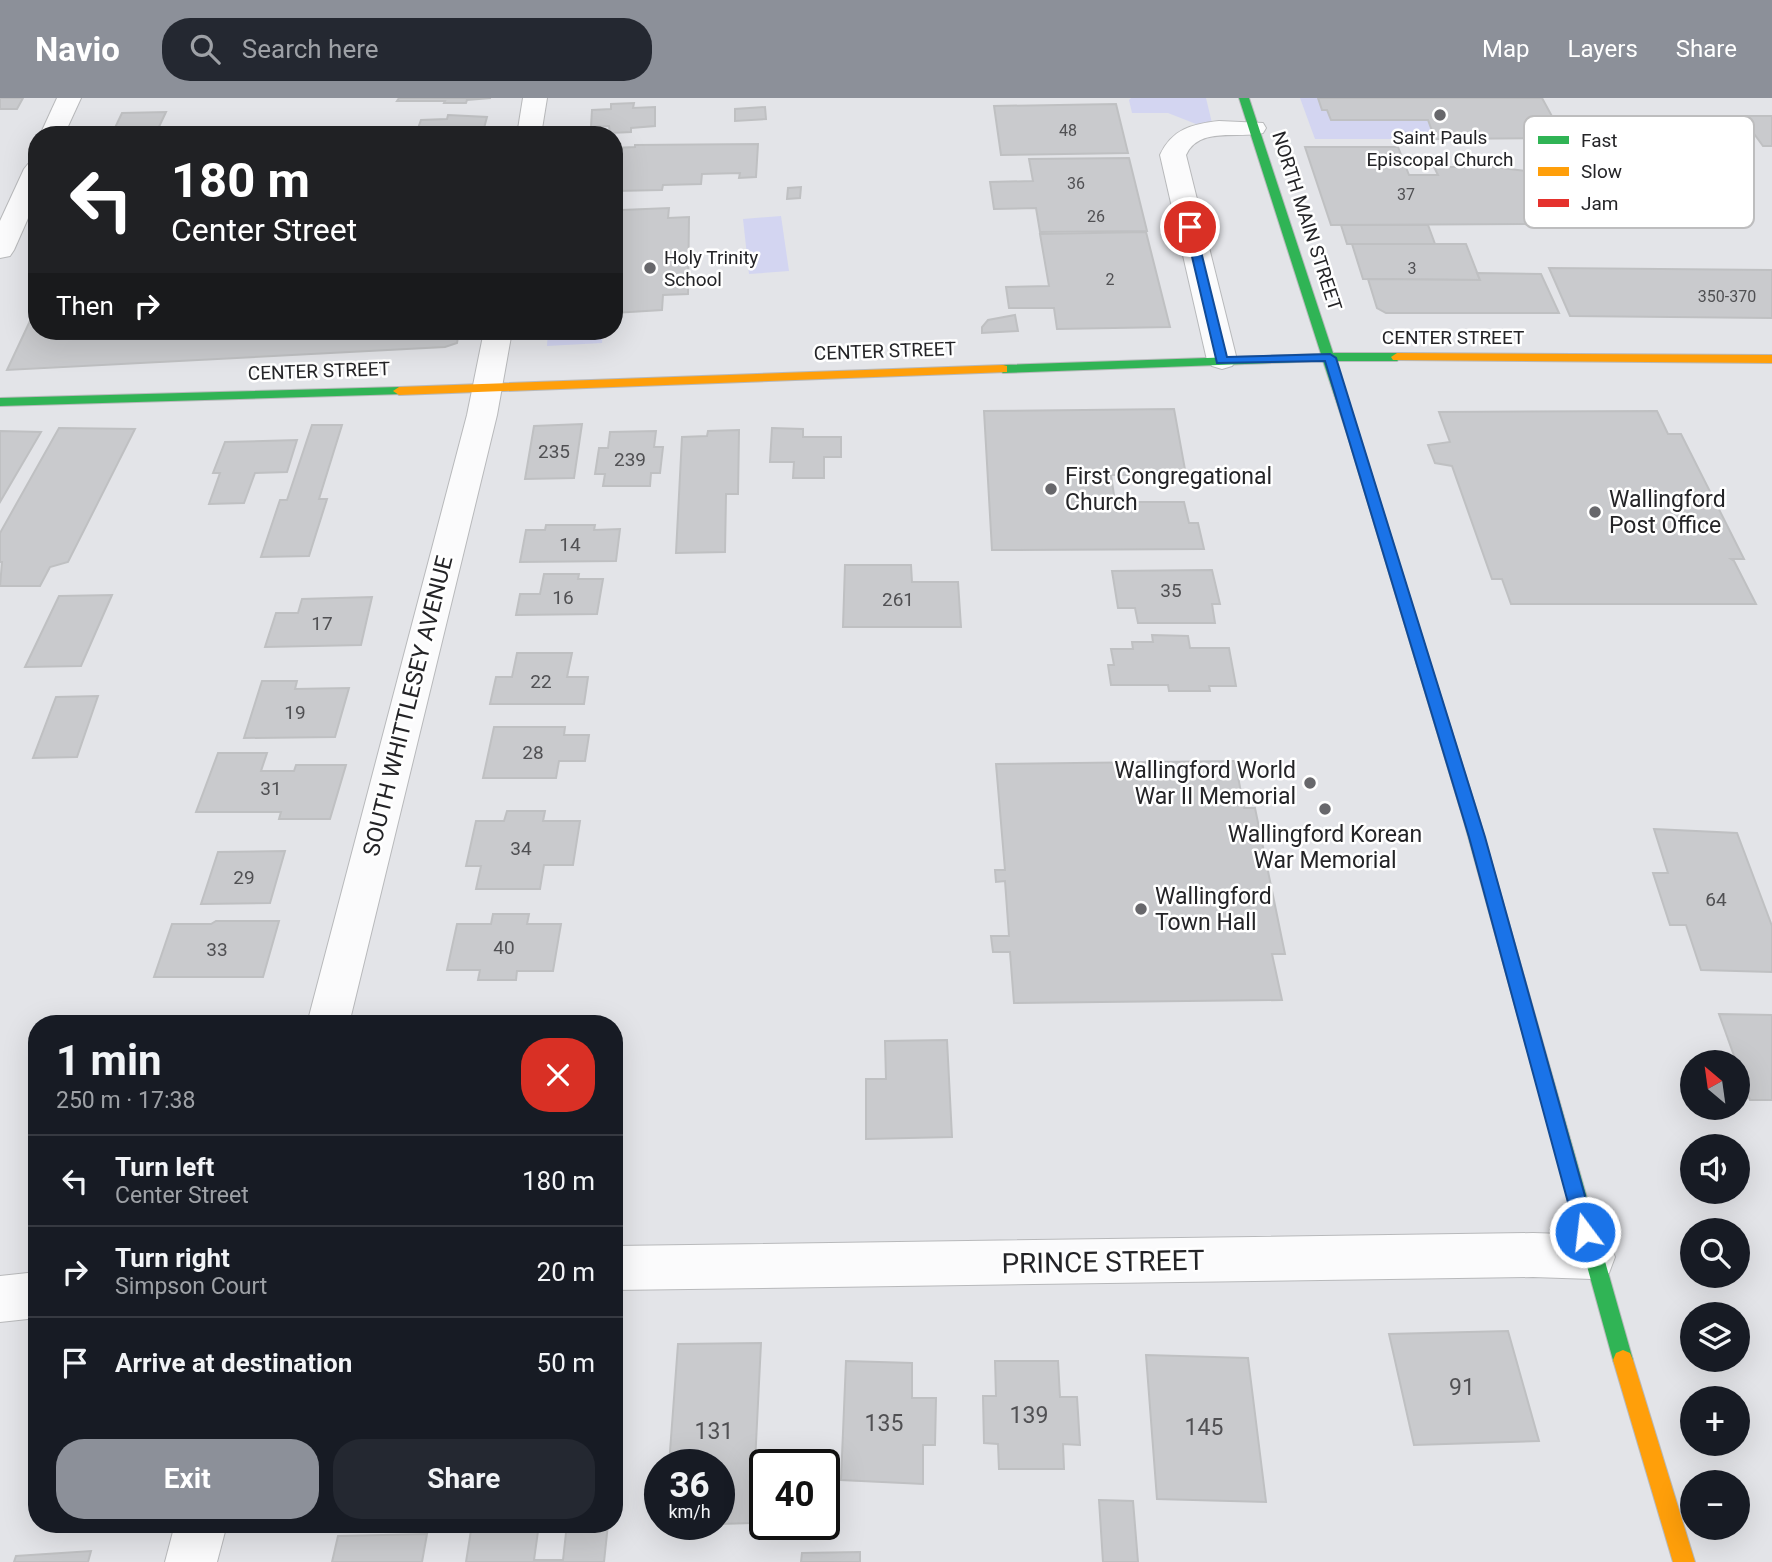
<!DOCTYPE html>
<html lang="en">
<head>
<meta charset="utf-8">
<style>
	:root { --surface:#171b24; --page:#242831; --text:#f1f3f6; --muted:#9ea1a6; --line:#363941; --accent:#8c9099 }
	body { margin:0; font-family:Roboto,sans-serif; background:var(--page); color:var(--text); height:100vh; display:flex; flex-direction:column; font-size:26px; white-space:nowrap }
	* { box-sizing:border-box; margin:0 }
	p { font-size:23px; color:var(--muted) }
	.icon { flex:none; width:38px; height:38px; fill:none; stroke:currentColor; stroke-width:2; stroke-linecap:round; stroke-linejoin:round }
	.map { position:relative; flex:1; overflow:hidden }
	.drawer { position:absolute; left:28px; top:917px; width:595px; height:518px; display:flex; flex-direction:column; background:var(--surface); border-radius:28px; box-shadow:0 7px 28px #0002 }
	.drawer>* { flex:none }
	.top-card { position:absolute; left:28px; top:28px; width:595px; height:214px; border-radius:28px; box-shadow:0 7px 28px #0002; background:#202124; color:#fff; overflow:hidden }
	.needle { width:46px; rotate:331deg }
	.controls { position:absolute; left:1680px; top:952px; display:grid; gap:14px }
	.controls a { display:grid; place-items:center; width:70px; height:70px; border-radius:50%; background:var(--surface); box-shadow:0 7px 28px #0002; font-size:35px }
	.speed { position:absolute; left:644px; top:1351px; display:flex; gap:14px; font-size:35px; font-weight:700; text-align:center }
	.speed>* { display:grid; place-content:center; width:91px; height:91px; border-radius:50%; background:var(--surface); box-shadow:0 7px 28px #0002; line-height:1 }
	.speed small { font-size:18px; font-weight:400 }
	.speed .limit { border:4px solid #111; border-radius:10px; background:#fff; color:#111 }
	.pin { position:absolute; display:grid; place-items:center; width:60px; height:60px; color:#fff; margin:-30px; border:4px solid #fff; border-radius:50%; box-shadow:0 2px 7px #0007 }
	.me { position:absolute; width:77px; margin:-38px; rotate:345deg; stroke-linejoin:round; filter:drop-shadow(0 0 5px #0008) }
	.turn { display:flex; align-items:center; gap:24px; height:147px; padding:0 28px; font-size:32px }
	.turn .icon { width:91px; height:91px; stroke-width:2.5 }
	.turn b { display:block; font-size:49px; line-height:60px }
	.then { display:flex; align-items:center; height:66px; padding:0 28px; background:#0003; gap:14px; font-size:26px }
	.round { display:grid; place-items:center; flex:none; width:74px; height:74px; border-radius:28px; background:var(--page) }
	.head { display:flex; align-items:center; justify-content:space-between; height:119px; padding:0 28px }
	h1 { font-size:42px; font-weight:700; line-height:52px }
	.action { display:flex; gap:14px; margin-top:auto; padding:14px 28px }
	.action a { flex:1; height:80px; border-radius:28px; background:var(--accent); color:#fff; font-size:28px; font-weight:700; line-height:80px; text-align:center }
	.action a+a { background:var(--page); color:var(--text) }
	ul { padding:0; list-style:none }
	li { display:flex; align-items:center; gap:21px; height:91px; padding:0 28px; border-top:2px solid var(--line) }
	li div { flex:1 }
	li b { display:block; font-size:26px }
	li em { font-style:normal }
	header { display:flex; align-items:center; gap:42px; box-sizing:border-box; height:98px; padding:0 35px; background:var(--accent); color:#fff }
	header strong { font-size:33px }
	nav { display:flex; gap:38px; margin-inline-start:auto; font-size:24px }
	.search { width:490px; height:63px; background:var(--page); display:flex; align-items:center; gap:18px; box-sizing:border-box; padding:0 24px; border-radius:28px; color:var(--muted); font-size:26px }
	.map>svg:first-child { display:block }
	.green { fill:#d3d5f1 }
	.building { fill:#c9cacd; stroke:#bfc0c2; stroke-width:2 }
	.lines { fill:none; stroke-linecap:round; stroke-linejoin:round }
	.street-casing { stroke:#b8b9bb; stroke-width:2 }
	.fast-casing { stroke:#b8b9bb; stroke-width:2 }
	.slow-casing { stroke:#b8b9bb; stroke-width:2 }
	.jam-casing { stroke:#b8b9bb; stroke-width:2 }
	.street { fill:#fbfbfc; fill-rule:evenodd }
	.fast { fill:#30b455; fill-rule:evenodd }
	.slow { fill:#ff9f0a; fill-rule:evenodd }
	.jam { fill:#e5322d; fill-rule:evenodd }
	.route { fill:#1a73e8; stroke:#114b97; stroke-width:2 }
	.poi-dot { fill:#67676b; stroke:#fff; stroke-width:2.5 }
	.labels { text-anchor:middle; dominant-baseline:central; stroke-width:5; stroke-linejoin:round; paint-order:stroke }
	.far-number-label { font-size:16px; fill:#505053 }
	.far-poi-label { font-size:19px; fill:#242427; stroke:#fff }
	.far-street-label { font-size:19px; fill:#242427; stroke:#fff }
	.number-label { font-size:19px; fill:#505053 }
	.poi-label { font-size:23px; fill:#242427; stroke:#fff; text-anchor:start }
	.street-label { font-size:23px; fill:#242427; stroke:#fff }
	.near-number-label { font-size:23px; fill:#505053 }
	.near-street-label { font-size:28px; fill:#242427; stroke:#fff }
	.key { fill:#fff; stroke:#bdbdbe; stroke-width:2 }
	.key-label { font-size:19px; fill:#242427 }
</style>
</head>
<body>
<header>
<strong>Navio</strong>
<div class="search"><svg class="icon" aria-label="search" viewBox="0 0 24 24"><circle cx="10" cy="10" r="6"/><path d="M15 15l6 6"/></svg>Search here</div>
<nav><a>Map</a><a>Layers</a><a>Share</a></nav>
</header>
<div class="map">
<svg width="1772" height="1464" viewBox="0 0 1772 1464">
	<rect width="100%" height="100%" fill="#e3e4e8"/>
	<g class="green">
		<polygon points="1131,0 1206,0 1212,25 1196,26 1168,15 1132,15 1129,2"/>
		<polygon points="1300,0 1318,0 1322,12 1327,12 1331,22 1428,22 1435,41 1315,41"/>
		<polygon points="781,118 789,173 749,176 743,121"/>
		<polygon points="548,233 603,233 602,245 547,248"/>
	</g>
	<g class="building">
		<polygon points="0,0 23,0 17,11 0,11"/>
		<polygon points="399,0 491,0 467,2 466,5 444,5 445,3 397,3"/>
		<polygon points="1318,0 1542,0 1560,33 1549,33 1552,40 1435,41 1428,22 1331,22 1327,12 1322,12"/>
		<polygon points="634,5 633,10 655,9 655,28 631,30 631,34 610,35 609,28 591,29 592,12 611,11 611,6"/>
		<polygon points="1116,6 1128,55 1001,57 994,8"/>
		<polygon points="765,9 766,21 735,23 735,11"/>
		<polygon points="166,14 157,33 113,34 122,15"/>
		<polygon points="448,17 487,19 483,34 464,34 463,37 416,36 421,22 447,21"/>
		<polygon points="1741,18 1772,18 1772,48 1763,48"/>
		<polygon points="758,46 756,79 739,80 740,75 702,76 701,86 663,87 662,92 614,93 614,50 635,49 635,47"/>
		<polygon points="1305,49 1398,49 1409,77 1438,77 1434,69 1493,69 1527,73 1553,80 1567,107 1543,107 1553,126 1331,127"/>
		<polygon points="1129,60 1147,133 1040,134 1036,110 994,111 990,84 1033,83 1029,61"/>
		<polygon points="801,89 800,100 787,101 788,90"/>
		<polygon points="669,110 668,120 689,119 688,196 663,197 662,212 614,215 614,123 621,122 622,112"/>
		<polygon points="1341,127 1428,127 1435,146 1347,146"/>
		<polygon points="1146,134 1170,229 1057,231 1054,210 1009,210 1006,189 1049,188 1040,136"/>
		<polygon points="1352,146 1466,146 1480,182 1363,181"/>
		<polygon points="1549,170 1772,172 1772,220 1570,218"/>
		<polygon points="1477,175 1541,176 1559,215 1386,215 1377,210 1368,181 1480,182"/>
		<polygon points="37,208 37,233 459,233 457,245 445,249 7,272"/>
		<polygon points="1015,217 1018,233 982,235 982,229 988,222"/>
		<polygon points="1174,311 1186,377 1111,377 1115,404 1184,404 1189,425 1198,425 1204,451 992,452 984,313"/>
		<polygon points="1657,313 1668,336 1681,336 1744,461 1731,461 1734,463 1756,506 1511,506 1502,481 1492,481 1452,368 1435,365 1428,347 1450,344 1439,314"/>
		<polygon points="582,326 574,380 525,381 534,328"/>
		<polygon points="312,327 342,327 319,401 327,401 309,458 261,459 280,402 287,402"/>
		<polygon points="59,330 135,331 68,464 50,469 40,488 0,488 2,464 0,464 0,435"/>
		<polygon points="772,330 803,331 803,339 841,339 841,359 824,359 824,380 793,380 794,364 770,364"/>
		<polygon points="739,332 738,396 726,396 725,454 676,455 682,339 707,338 708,333"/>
		<polygon points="0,333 41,334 0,404"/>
		<polygon points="656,333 654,349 663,349 660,375 651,375 650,388 603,388 605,376 595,376 599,350 608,350 610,334"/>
		<polygon points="297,342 287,374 255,375 244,405 209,406 220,375 213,375 225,344"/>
		<polygon points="546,427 595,427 594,432 620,431 616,463 520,464 526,432 545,432"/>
		<polygon points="845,467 911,467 912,484 958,484 961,529 843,529"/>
		<polygon points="1212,472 1220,506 1212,506 1215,525 1138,525 1135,510 1118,510 1112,473"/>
		<polygon points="544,476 579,476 578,481 603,481 597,516 516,517 520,496 540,496"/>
		<polygon points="112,497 81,568 25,569 59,498"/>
		<polygon points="372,499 361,547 265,549 276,515 298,515 302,501"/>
		<polygon points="1152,537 1188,538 1190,550 1229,550 1236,588 1209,588 1210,593 1169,593 1168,587 1111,587 1108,567 1114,567 1111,551 1133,551 1132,544 1153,544"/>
		<polygon points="517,555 572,555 567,579 588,579 584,606 490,606 496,579 512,579"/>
		<polygon points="262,583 297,583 295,591 349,590 335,639 244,640"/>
		<polygon points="98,598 77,659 33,660 56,599"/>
		<polygon points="494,629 565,629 564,637 589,637 585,663 559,663 556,680 483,680"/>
		<polygon points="218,655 267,655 261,673 294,673 296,667 346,667 330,721 279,721 281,714 196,714"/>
		<polygon points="1235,663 1244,710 1255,710 1285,856 1272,856 1282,902 1014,905 1010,854 993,854 991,838 1009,838 1005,783 996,784 995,772 1005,772 996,666"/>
		<polygon points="507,713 545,713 543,723 580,723 573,767 544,767 540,791 476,791 481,768 466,768 476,723 504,723"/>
		<polygon points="1654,731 1737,735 1772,828 1772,874 1701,872 1686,827 1670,827 1653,775 1668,775"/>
		<polygon points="285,753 270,805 201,806 218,754"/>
		<polygon points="493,816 529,816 527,826 561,826 553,873 517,873 516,882 478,882 480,872 447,872 457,826 491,826"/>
		<polygon points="216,823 279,823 263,879 154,879 172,826 211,826"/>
		<polygon points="1719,916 1772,917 1772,1002 1750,1002"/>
		<polygon points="947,942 952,1039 866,1041 866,981 886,981 885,943"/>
		<polygon points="1508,1233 1539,1343 1414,1347 1389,1236"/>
		<polygon points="761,1245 752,1425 719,1426 719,1367 669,1367 678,1246"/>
		<polygon points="1146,1257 1248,1260 1266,1404 1157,1401"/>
		<polygon points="846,1263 912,1265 912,1300 936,1300 935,1347 923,1347 923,1386 841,1382"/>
		<polygon points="995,1263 1058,1263 1060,1299 1077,1299 1080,1347 1063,1346 1064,1371 999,1371 998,1346 984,1345 983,1298 996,1298"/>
		<polygon points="1099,1402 1133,1403 1138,1464 1103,1464"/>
		<polygon points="472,1426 539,1426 534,1462 563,1462 567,1426 608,1426 604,1464 466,1464"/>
		<polygon points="427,1436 422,1464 332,1464 338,1438"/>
		<polygon points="91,1453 88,1464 14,1464 16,1458"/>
		<polygon points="860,1454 860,1464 801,1464 802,1455"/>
	</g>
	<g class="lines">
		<defs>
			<g id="street">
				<polygon points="57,0 81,0 64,37 40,37"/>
				<polygon points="523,0 547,0 541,37 517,37"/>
				<path d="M1219 23 1263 25 1266 30 1263 35C1238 41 1199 28 1186 57L1237 262 1232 268 1222 271 1212 268 1207 262 1160 57C1172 31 1192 26 1219 23Z"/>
				<polygon points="37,63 37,100 14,152 10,158 0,160 0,123 24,71 28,66"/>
				<polygon points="484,233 512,233 497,317 349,926 307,926 467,317"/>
				<polygon points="1533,1135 1592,1137 1609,1143 1615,1159 1609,1175 1592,1181 1533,1179 614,1192 614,1148"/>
				<polygon points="37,1174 37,1220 0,1224 0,1178"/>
				<polygon points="175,1426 227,1426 217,1464 165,1464"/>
			</g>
			<g id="fast">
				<polygon points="1239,0 1249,0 1333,255 1397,255 1403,259 1397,263 1335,263 1361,342 1359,345 1351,345 1349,342 1323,263 1003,275 997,271 1003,267 1321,256"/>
				<polygon points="399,289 405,293 403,296 0,308 0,300"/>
				<polygon points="1423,559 1430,564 1479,720 1633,1262 1630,1269 1623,1272 1616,1269 1613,1262 1463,720 1416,564"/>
			</g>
			<g id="slow">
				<polygon points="1397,255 1772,257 1772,265 1393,262 1391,259"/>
				<polygon points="1003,267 1007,268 1007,274 399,297 393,293 399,289"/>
				<polygon points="1623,1252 1630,1255 1633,1262 1695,1464 1673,1464 1613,1262 1616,1255"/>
			</g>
			<polygon id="jam" points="1355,338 1361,342 1430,564 1428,568 1418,568 1416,564 1349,342"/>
		</defs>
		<use href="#street" class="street-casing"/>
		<use href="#fast" class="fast-casing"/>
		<use href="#slow" class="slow-casing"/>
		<use href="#jam" class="jam-casing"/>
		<use href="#street" class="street"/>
		<use href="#fast" class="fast"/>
		<use href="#slow" class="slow"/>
		<use href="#jam" class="jam"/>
	</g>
	<polygon class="route" points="1190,126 1195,129 1227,259 1330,256 1336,260 1485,739 1595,1134 1592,1140 1585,1143 1578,1140 1576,1134 1469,739 1325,263 1217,265 1185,129"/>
	<g class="poi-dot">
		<circle cx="1440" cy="17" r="7"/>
		<circle cx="650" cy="170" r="7"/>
		<circle cx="1051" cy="391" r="7"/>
		<circle cx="1595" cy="414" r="7"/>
		<circle cx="1310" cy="685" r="7"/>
		<circle cx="1325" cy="711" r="7"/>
		<circle cx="1141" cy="811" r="7"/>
	</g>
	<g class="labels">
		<g class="far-number-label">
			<text x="1068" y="32">48</text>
			<text x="1076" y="85">36</text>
			<text x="1406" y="96">37</text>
			<text x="1096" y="118">26</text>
			<text x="1412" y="170">3</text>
			<text x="1110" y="181">2</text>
			<text x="1727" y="198">350-370</text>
		</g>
		<g class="far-poi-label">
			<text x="1440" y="39">Saint Pauls<tspan x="1440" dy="22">Episcopal Church</tspan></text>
			<text x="664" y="159" text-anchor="start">Holy Trinity<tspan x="664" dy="22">School</tspan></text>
		</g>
		<g class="far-street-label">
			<text transform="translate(1307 123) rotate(72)">NORTH MAIN STREET</text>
			<text x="1453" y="239">CENTER STREET</text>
			<text transform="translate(885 253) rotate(-2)">CENTER STREET</text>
			<text transform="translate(319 273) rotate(-2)">CENTER STREET</text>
		</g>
		<g class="number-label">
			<text x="554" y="353">235</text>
			<text x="630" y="361">239</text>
			<text x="570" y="446">14</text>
			<text x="1171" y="492">35</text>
			<text x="563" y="499">16</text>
			<text x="898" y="501">261</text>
			<text x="322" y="525">17</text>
			<text x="541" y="583">22</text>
			<text x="295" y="614">19</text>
			<text x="533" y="654">28</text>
			<text x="271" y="690">31</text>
			<text x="521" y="750">34</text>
			<text x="244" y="779">29</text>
			<text x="1716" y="801">64</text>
			<text x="504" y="849">40</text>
			<text x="217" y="851">33</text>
		</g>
		<g class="poi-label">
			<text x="1065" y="378">First Congregational<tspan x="1065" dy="26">Church</tspan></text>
			<text x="1609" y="401">Wallingford<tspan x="1609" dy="26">Post Office</tspan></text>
			<text x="1296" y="672" text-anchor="end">Wallingford World<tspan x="1296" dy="26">War II Memorial</tspan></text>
			<text x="1325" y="736" text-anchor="middle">Wallingford Korean<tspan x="1325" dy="26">War Memorial</tspan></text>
			<text x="1155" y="798">Wallingford<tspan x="1155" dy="26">Town Hall</tspan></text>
		</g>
		<g class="street-label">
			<text transform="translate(408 608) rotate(-76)">SOUTH WHITTLESEY AVENUE</text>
		</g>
		<g class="near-number-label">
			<text x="1462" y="1289">91</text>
			<text x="1029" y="1317">139</text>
			<text x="884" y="1325">135</text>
			<text x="1204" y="1329">145</text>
			<text x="714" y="1333">131</text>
		</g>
		<g class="near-street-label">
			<text transform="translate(1103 1164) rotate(-1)">PRINCE STREET</text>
		</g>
	</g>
	<rect x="1524" y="18" width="230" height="112" rx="10" class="key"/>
	<rect x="1538" y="38" width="31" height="8" fill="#30b455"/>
	<rect x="1538" y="69" width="31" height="9" fill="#ff9f0a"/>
	<rect x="1538" y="101" width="31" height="8" fill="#e5322d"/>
	<g class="key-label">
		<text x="1581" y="49">Fast</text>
		<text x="1581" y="80">Slow</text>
		<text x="1581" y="112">Jam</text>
	</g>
</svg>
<div class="controls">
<a><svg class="needle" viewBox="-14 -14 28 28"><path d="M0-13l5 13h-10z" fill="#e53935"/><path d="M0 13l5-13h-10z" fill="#9ea1a6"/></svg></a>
<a><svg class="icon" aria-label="sound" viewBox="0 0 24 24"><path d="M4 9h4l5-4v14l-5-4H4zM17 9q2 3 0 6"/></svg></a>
<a><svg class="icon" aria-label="search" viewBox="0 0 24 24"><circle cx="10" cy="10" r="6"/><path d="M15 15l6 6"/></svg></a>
<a><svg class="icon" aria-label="layers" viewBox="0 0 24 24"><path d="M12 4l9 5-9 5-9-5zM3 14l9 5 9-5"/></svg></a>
<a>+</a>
<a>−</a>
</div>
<div class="speed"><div>36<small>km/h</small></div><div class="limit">40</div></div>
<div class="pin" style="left:1190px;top:129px;background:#d93025"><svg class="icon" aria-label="arrive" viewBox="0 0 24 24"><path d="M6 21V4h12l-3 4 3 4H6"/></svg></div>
<svg class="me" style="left:1585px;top:1134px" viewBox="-20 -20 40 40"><circle r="17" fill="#1a73e8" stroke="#fff" stroke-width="3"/><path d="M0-11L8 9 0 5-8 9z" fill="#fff"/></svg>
<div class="top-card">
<div class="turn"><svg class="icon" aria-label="left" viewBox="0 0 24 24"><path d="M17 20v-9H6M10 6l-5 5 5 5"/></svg><div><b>180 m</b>Center Street</div></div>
<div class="then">Then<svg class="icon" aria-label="right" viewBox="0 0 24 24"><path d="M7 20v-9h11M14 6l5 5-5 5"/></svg></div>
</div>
<section class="drawer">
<div class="head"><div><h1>1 min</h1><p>250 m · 17:38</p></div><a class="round" style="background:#d93025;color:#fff"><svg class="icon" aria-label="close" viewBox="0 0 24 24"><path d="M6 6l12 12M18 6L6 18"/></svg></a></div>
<ul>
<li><svg class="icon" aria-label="left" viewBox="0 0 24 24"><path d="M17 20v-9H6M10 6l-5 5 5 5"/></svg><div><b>Turn left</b><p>Center Street</p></div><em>180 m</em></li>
<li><svg class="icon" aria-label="right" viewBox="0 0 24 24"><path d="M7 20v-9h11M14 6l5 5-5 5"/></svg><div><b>Turn right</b><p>Simpson Court</p></div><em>20 m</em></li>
<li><svg class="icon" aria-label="arrive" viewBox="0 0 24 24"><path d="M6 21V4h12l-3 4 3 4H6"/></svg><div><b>Arrive at destination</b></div><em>50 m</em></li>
</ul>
<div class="action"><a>Exit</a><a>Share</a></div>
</section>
</div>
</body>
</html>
